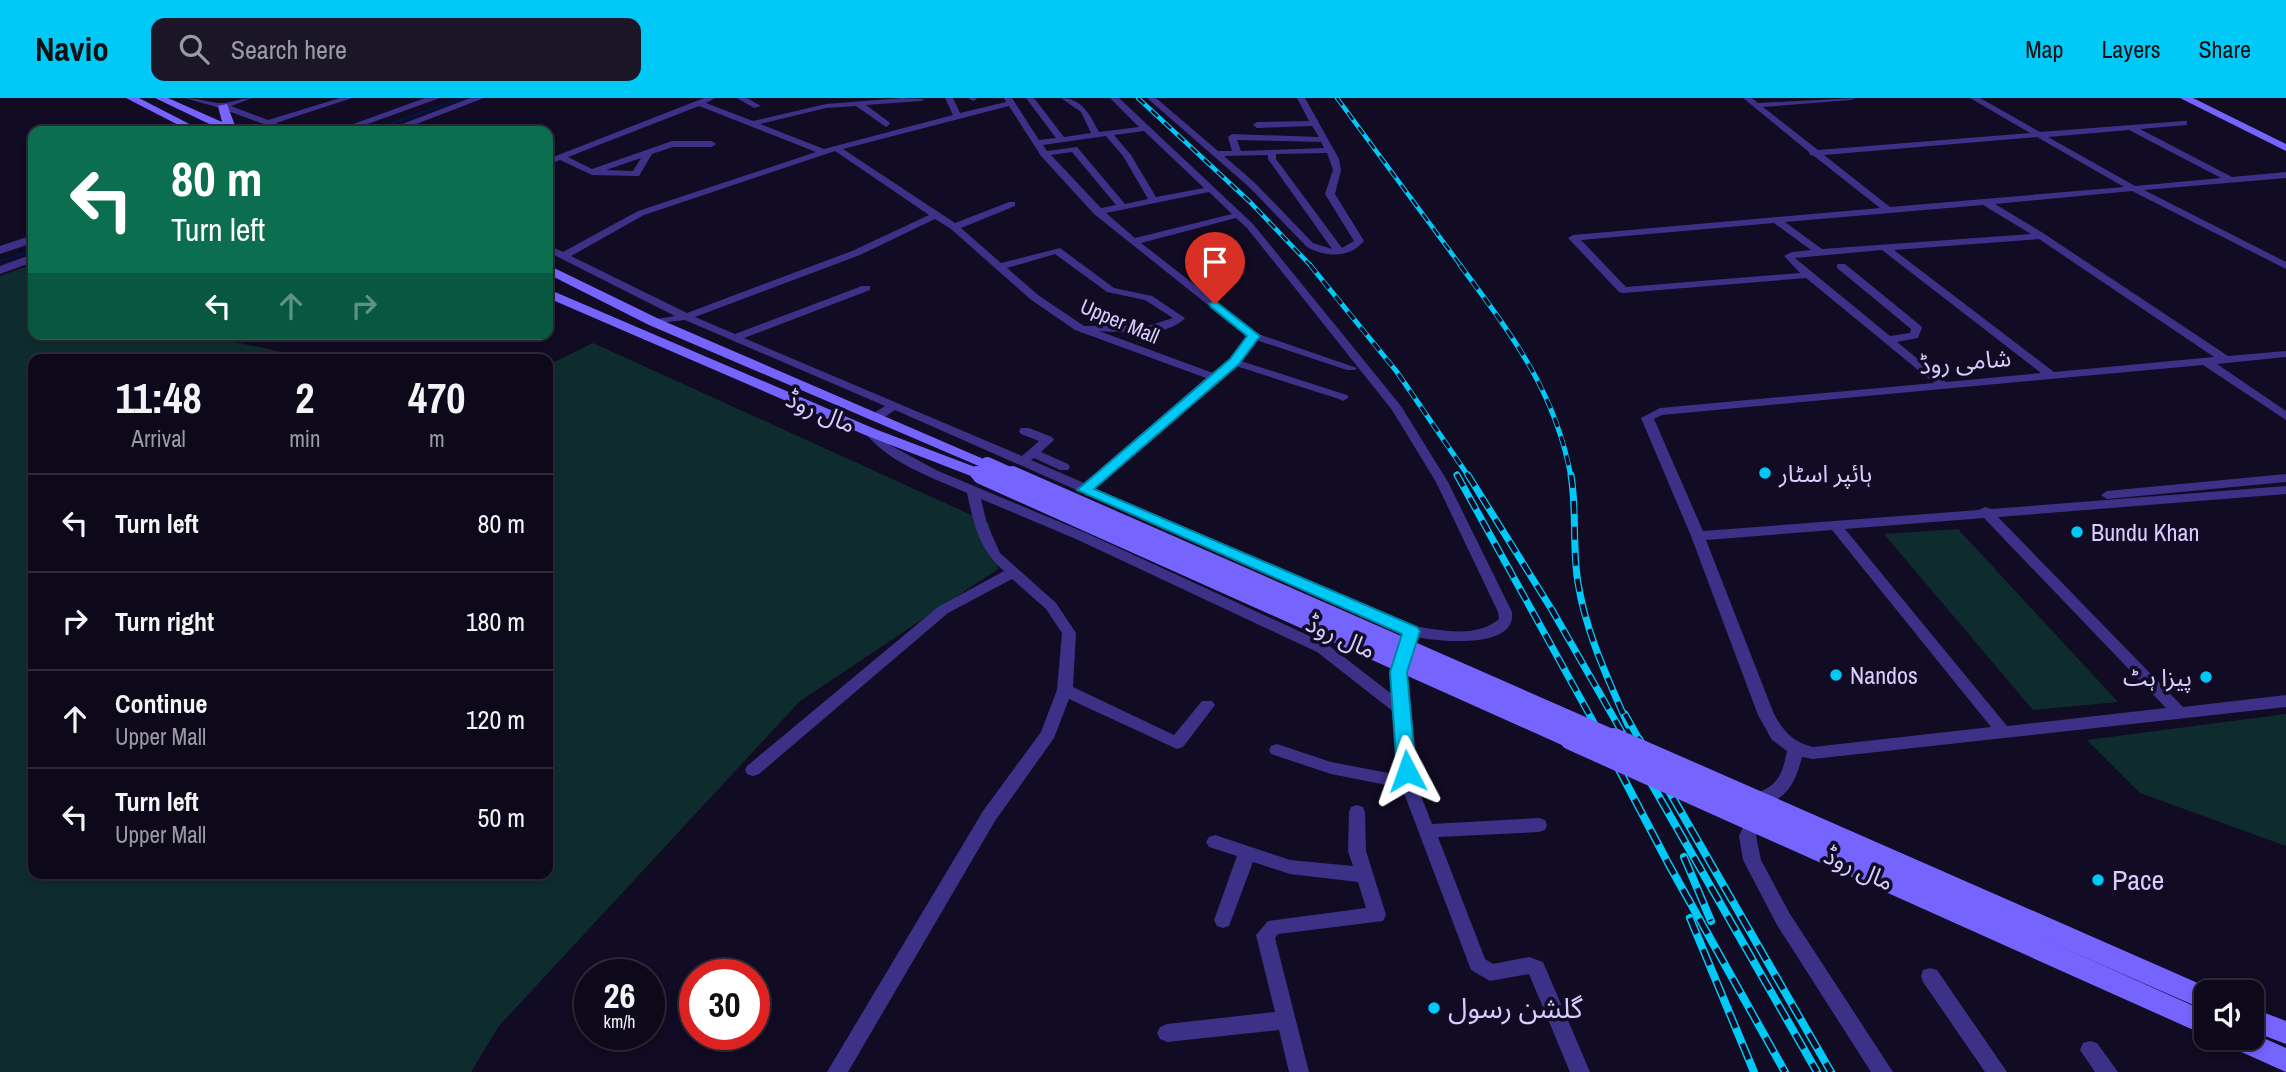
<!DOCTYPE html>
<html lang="en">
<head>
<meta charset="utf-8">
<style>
	:root { --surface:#0d081a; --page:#1b1627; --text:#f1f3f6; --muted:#9a9aa2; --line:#2d2939; --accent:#00c9f8 }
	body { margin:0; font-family:"Archivo Narrow","Noto Sans Arabic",sans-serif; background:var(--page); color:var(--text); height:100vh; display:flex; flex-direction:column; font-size:26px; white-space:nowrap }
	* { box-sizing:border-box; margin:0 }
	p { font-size:23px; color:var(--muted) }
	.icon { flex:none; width:38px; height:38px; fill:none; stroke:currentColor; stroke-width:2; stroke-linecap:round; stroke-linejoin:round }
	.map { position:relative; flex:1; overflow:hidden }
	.details { position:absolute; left:28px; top:256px; width:525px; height:525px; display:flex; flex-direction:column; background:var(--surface); border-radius:14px; box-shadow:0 4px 10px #0003,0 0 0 2px var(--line) }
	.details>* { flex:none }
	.banner { position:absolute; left:28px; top:28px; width:525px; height:214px; border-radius:14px; box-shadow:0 4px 10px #0003,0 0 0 2px var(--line); background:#0b6e4f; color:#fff; overflow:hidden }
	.buttons { position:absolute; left:2194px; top:882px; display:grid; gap:14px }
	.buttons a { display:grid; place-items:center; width:70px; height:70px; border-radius:14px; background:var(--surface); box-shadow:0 4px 10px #0003,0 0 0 2px var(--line); font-size:35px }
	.speed { position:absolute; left:574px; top:861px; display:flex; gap:14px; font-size:35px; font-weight:700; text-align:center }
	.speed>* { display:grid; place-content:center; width:91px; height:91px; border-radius:50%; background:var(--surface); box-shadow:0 4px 10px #0003,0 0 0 2px var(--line); line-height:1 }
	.speed small { font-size:18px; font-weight:400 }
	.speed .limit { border:10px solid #d22; background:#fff; color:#111 }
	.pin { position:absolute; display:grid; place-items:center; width:60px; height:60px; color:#fff; margin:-72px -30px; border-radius:50% 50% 50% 0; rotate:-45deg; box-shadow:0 0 7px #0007 }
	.pin .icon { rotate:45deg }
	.me { position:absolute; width:77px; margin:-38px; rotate:356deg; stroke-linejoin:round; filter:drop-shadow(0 0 5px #0008) }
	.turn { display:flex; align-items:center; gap:24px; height:147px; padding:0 28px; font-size:32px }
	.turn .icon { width:91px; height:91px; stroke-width:2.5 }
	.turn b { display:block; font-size:49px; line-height:60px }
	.lanes { display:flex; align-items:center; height:66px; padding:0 28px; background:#0003; justify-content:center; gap:35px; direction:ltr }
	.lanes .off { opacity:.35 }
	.eta { display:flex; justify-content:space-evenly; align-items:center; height:119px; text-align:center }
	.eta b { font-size:42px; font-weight:700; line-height:49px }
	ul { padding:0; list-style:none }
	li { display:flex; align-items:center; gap:21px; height:98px; padding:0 28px; border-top:2px solid var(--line) }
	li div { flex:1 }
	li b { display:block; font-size:26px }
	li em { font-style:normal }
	header { display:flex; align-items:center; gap:42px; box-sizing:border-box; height:98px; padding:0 35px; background:var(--accent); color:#111 }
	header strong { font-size:33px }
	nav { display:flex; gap:38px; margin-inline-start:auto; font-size:24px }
	.search { width:490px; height:63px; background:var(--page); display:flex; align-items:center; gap:18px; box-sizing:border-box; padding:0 24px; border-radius:14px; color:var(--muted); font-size:26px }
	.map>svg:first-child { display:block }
	.green { fill:#0e2c2e }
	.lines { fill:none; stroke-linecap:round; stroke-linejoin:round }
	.stream { stroke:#041543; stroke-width:2.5 }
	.minor { fill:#3c3187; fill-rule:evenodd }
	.tertiary { fill:#3c3187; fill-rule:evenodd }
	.secondary { fill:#7664ff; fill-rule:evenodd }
	.rail-far3-casing { stroke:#00c9f8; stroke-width:4.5 }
	.rail-far2-casing { stroke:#00c9f8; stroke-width:5 }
	.rail-far1-casing { stroke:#00c9f8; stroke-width:7 }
	.rail-casing { stroke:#00c9f8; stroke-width:8 }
	.rail-far3 { stroke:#110b23; stroke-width:2.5; stroke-dasharray:9; stroke-linecap:butt }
	.rail-far2 { stroke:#110b23; stroke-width:3.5; stroke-dasharray:10; stroke-linecap:butt }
	.rail-far1 { stroke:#110b23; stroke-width:4.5; stroke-dasharray:13; stroke-linecap:butt }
	.rail { stroke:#110b23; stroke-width:5; stroke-dasharray:17; stroke-linecap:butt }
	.secondary-bridge-far2 { stroke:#7664ff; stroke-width:14 }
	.secondary-bridge-far1 { stroke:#7664ff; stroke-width:18 }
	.secondary-bridge { stroke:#7664ff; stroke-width:22 }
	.route { fill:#00c9f8; stroke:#0083a1; stroke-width:2 }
	.poi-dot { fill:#00c9f8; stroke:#110b23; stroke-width:2.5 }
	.labels { text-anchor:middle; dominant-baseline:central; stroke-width:7; stroke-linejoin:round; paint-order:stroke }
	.far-street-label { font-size:21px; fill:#d8cdff; stroke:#110b23 }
	.street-label { font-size:24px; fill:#d8cdff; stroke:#110b23 }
	.poi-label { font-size:24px; fill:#d8cdff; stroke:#110b23; text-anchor:start }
	.near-poi-label { font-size:28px; fill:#d8cdff; stroke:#110b23; text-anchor:start }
</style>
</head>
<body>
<header>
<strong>Navio</strong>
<div class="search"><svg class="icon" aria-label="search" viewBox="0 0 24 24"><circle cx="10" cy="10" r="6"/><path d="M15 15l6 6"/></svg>Search here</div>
<nav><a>Map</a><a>Layers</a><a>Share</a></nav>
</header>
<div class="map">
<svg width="2286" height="974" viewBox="0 0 2286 974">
	<rect width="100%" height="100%" fill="#110b23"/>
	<g class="green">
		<polygon points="33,166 33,236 222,236 235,244 315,261 33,261 33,775 548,775 548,267 593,245 989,425 998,471 800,603 499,928 471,974 0,974 0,178"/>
		<polygon points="1958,431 2118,604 2033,612 1884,436"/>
		<polygon points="2286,616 2286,748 2140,695 2087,642"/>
	</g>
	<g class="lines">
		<g class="stream">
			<polyline points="369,33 463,0"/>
			<polyline points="0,163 33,152"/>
		</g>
		<g class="minor">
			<path d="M185 0C197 0 214 6 224 5 234 4 242 0 252 0L231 8 268 22 340 0H352L276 25 293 33H282L220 10Z"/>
			<path d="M704 0H715L706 5 753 23 826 6 902 0 925 1 921 3 866 7 889 24 890 26 886 29 856 8 826 10 760 26 824 51 953 17 945 0H953L960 15 1006 4 1004 0H1012L1039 42 1056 40 1026 0H1034L1064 39 1091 35 1081 14 1061 0C1082 0 1090 17 1099 34L1139 29 1110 0H1119L1253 126 1401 308 1448 384 1512 514C1517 554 1429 543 1406 537L895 312 880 322H872V316L885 308 685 222 650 226V222L675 218 548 154V147L563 154 638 113 816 54 699 8 568 59 592 71 672 43H712L716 46 712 49H673L652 56 639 78 592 77 560 62 548 67V61ZM1009 8 1041 58 1094 116 1248 239 1230 262 1213 275 1099 233C1125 234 1166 240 1185 220L1152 198 1114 190 1060 150 1001 165 961 130 1015 108V104H1009L955 125 843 51ZM1144 33 1204 90 1156 99 1131 57 1114 37ZM1106 38 1123 58 1148 101 1125 106 1077 49 1047 53 1043 47ZM835 53 929 117 852 153 687 215 571 158 644 117ZM1072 54 1116 107 1101 110 1051 57ZM641 60 633 73 606 72ZM1209 94 1232 116 1135 140 1106 115ZM1236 120 1247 130 1392 312 1436 384 1498 514 1499 521C1475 541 1441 532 1413 528L1094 390 1236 268 1339 301 1343 303 1349 299 1347 297 1241 263 1256 242 1347 272H1355L1357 270 1258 236 1141 145ZM935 121 951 131 1030 201 1075 232 1206 280 1084 385 1031 362 1034 360 1060 372H1068L1070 369 1068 366 1041 354 1054 342 1052 339 1029 330H1021L1019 333 1021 336 1039 343 1022 358 744 240 870 192V188H862L735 236 695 219 860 157ZM1055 156 1107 194 1145 202 1173 220 1151 227 1084 228 1038 197 1007 170Z"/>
			<polygon points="737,0 747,0 761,8 754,10"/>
			<polygon points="968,0 976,0 977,1 973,3"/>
			<path d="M1147 0H1156L1218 53H1232L1228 39 1232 36 1319 39 1312 28 1257 30 1253 27 1257 24 1309 23 1297 0H1305L1339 61 1341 72 1335 96 1364 143C1349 161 1326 159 1307 149L1248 88ZM1237 42 1321 44 1324 50 1241 53ZM1327 55 1333 72 1325 96 1354 143 1342 150 1276 61V56ZM1268 57V61L1332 151 1313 145 1254 84 1224 58Z"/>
			<path d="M1743 0H1752L1758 5 1855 0 1851 2 1763 9 1818 52 2030 35 1970 0H1980L2040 34 2184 23H2187V27L2140 31 2232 79 2286 74V80L2144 92 2286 164V171L2132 93 1995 106 2043 135 2228 258 2286 253V259L2217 266 2286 313V322L2203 267 1662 317 1654 321 1703 433 1979 412 1985 409 1991 411 2286 388V396L1998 419 2183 609 2286 597V609L1813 661 1802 659C1797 678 1791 696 1771 704L1756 738 1761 762 1790 816 1893 974H1871L1777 827 1743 762 1739 738 1759 694C1779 687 1783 673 1787 653L1772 642 1758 617 1691 438 1641 320 1660 310 1934 285 1806 180 1623 195 1619 194 1568 140 1573 137 1880 110 1814 58 1810 57 1809 54ZM2129 32 2221 80 2135 88 2048 39ZM2037 39 2124 89 1890 109 1824 57ZM1983 107 2031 136 1822 151 1785 124ZM1774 125 1811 152 1792 154 1784 158 1800 175 1626 189 1581 142ZM2039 141 2214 259 2054 274 1894 152ZM1882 152 2041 275 1946 284 1897 244 1918 240 1922 230 1921 228 1845 166H1837V170L1911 231 1910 235 1890 238 1795 160ZM1984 420 2166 610 2007 628 1845 431ZM1832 432 1991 629 1813 649C1793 644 1784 634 1774 616L1706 442Z"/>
			<path d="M870 330 874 331 890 347 936 372 1086 435 1327 546 1393 597C1392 581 1391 569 1399 554H1409L1411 558 1407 574 1416 685 1432 726 1539 720 1545 722 1547 727 1545 732 1539 734 1438 739 1485 861 1493 866 1529 859 1543 864 1590 974H1570L1529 876 1490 883 1471 872 1402 690 1331 676 1271 656 1269 652 1271 648 1277 646 1331 664 1399 677 1395 615 1317 554 1076 441 981 401 987 426 1000 455 1056 505 1076 535 1073 589 1174 637 1202 603H1212L1215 607 1183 649 1177 651 1069 601 1054 640 995 723 848 974H827L983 713 1041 634 1057 592 1062 535 1046 511 1012 481 948 515 759 676 753 678 747 676 745 672 747 668 938 509 1004 473C979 451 974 427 967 395 931 379 889 365 864 334Z"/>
			<polygon points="2286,376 2286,384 2107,401 2101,397 2107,393"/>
			<polygon points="1357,707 1363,709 1365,714 1366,753 1386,817 1383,823 1278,836 1275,840 1309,974 1289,974 1279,932 1167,944 1160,941 1157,935 1160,929 1167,926 1275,914 1256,837 1268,823 1366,810 1358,784 1290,776 1253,764 1229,828 1223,830 1217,828 1214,822 1237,758 1209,749 1206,744 1209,739 1215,737 1290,762 1353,768 1348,753 1349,714 1351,709"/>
			<polygon points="1930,870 1937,872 2007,974 1985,974 1923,884 1921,878 1923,872"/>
			<polygon points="2090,943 2097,945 2118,974 2095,974 2080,952 2083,945"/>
		</g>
		<g class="tertiary">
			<polygon points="425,0 440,0 348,33 334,33"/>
			<polygon points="470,0 484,0 398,33 384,33"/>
			<polygon points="33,137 33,145 0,156 0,148"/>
			<polygon points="33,156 33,164 0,176 0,168"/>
		</g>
		<g class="secondary">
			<polygon points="126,0 139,0 203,33 190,33"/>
			<polygon points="155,0 168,0 222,24 218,8 227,6 237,33 224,33"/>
			<polygon points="2180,0 2193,0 2286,46 2286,53"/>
			<polygon points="548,167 659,221 995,366 987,371 981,369 649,227 548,176"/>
			<polygon points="548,191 875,331 983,372 985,375 977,380 971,378 865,337 548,200"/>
			<polygon points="2252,910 2286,923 2286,946 2252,933"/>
			<polygon points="2252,935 2286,950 2286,974 2228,948 2225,940 2252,940"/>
		</g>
		<defs>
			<g id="rail-far3">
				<polyline points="1138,0 1250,104 1311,168"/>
				<polyline points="1337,0 1461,168"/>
			</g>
			<g id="rail-far2">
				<polyline points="1310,167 1397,274 1469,379"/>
				<path d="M1460 167C1511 236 1555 292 1571 379"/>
				<polyline points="1457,376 1458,379"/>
			</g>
			<g id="rail-far1">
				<polyline points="1457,377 1604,643"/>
				<polyline points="1468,377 1552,512 1627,643"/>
				<path d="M1571 377C1577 413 1572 449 1578 485 1586 535 1608 581 1628 627"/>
				<polyline points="1625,616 1640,643"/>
			</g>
			<g id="rail">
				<polyline points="1603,641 1668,765 1785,974"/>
				<polyline points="1626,641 1817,974"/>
				<polyline points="1639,641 1831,974"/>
				<polyline points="1684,759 1711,823"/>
				<polyline points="1690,820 1754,974"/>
			</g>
		</defs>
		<use href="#rail-far3" class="rail-far3-casing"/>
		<use href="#rail-far2" class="rail-far2-casing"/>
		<use href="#rail-far1" class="rail-far1-casing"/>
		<use href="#rail" class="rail-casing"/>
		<use href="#rail-far3" class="rail-far3"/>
		<use href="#rail-far2" class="rail-far2"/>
		<use href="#rail-far1" class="rail-far1"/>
		<use href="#rail" class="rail"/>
		<g class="secondary-bridge-far2">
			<polyline points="987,366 1016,379"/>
			<polyline points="977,375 985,379"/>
		</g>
		<g class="secondary-bridge-far1">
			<polyline points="981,377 1575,643"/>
			<polyline points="1012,377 1618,643"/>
		</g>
		<g class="secondary-bridge">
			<polyline points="1571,641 2207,926"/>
			<polyline points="1614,641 2207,901"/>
		</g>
	</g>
	<polygon class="route" points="1215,203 1260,238 1239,266 1094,391 1417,529 1420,533 1407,574 1416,673 1413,678 1407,680 1397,673 1390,574 1402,536 1077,392 1230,261 1247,238 1211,209 1209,206"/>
	<g class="poi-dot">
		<circle cx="1765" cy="375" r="7"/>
		<circle cx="2077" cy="434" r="7"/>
		<circle cx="1836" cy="577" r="7"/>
		<circle cx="2206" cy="579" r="7"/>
		<circle cx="2098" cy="782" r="7"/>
		<circle cx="1434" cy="910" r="7"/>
	</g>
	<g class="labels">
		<g class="far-street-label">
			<text transform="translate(1120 223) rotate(23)">Upper Mall</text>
		</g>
		<g class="street-label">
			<text transform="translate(1965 263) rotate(-5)">شامی روڈ</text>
			<text transform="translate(821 313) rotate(23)">مال روڈ</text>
			<text transform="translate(1341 538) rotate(24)">مال روڈ</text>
			<text transform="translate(1859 770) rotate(24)">مال روڈ</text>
		</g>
		<g class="poi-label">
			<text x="1779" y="375">ہائپر اسٹار</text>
			<text x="2091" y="434">Bundu Khan</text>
			<text x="1850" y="577">Nandos</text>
			<text x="2192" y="579" text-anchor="end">پیزا ہٹ</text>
		</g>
		<g class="near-poi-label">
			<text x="2112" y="782">Pace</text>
			<text x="1448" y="910">گلشن رسول</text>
		</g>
	</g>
</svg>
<div class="buttons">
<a><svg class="icon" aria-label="sound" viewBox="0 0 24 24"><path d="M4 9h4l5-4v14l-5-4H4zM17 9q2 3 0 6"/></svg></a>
</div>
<div class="speed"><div>26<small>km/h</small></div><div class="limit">30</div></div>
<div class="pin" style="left:1215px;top:206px;background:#d93025"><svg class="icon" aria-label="arrive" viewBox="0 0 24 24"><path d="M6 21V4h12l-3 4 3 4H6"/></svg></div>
<svg class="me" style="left:1407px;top:673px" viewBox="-20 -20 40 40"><path d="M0-17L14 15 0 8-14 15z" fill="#00c9f8" stroke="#fff" stroke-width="4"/></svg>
<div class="banner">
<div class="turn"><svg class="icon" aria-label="left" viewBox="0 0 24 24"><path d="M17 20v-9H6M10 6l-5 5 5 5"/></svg><div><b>80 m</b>Turn left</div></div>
<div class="lanes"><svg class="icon" aria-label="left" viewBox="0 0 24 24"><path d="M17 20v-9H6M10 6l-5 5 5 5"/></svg><svg class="icon off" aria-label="ahead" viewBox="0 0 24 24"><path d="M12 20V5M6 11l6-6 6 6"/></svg><svg class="icon off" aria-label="right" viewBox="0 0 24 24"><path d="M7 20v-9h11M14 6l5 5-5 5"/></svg></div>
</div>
<section class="details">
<div class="eta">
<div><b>11:48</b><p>Arrival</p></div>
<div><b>2</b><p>min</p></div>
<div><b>470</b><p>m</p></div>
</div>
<ul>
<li><svg class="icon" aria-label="left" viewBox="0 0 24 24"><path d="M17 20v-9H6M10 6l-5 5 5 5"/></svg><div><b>Turn left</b></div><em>80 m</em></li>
<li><svg class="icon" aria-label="right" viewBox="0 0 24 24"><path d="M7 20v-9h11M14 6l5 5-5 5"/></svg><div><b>Turn right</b></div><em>180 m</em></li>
<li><svg class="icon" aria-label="ahead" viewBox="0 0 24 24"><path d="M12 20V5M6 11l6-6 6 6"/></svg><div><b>Continue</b><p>Upper Mall</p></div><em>120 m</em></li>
<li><svg class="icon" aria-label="left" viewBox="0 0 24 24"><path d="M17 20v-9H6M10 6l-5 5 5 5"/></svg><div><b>Turn left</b><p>Upper Mall</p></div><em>50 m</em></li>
</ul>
</section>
</div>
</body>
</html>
